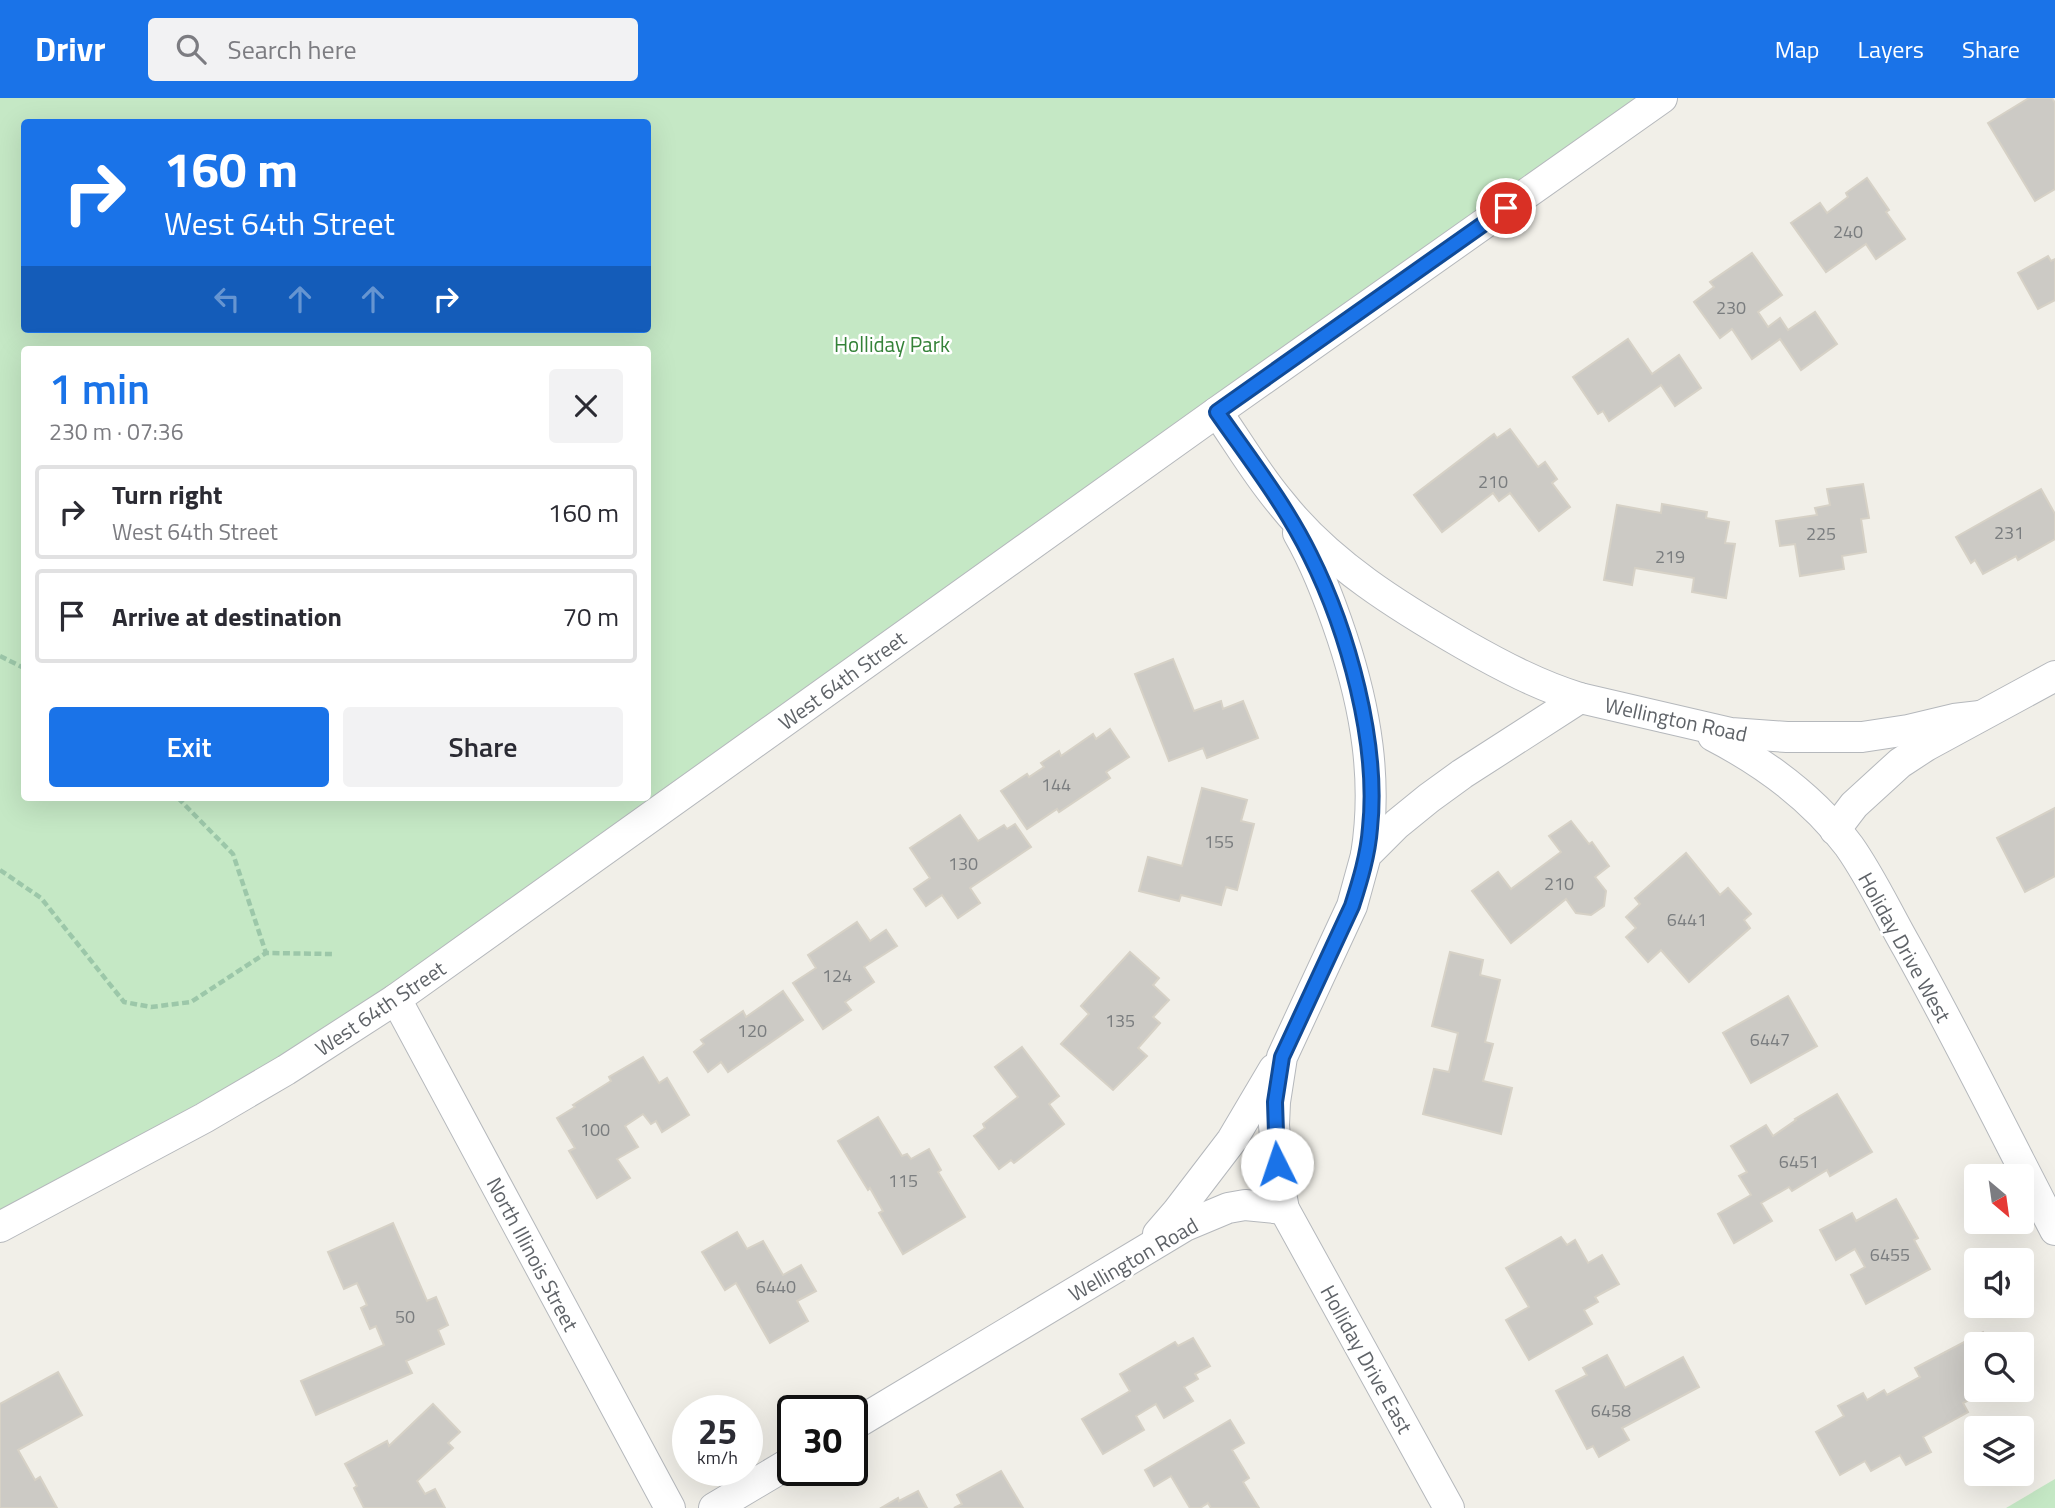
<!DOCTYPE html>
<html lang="en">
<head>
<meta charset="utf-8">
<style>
	:root { --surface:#fff; --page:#f2f2f3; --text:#2b2b33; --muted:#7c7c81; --line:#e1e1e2; --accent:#1a73e8 }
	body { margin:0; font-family:"Titillium Web",sans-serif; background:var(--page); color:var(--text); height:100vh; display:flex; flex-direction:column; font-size:26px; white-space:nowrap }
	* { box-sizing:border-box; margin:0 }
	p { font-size:23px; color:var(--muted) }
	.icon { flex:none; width:38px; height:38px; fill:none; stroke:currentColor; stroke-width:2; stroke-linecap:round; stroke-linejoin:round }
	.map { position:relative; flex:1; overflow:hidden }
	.side { position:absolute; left:21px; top:248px; width:630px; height:455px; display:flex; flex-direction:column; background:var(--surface); border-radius:7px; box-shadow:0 7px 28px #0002 }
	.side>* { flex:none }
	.guide { position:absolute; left:21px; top:21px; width:630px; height:214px; border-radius:7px; box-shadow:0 7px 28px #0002; background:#1a73e8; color:#fff; overflow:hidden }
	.needle { width:46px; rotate:151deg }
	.fabs { position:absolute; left:1964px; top:1066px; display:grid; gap:14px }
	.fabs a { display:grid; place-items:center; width:70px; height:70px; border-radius:7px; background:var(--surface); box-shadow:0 7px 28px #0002; font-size:35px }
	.speed { position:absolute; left:672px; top:1297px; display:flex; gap:14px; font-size:35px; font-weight:700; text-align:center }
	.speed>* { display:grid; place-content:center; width:91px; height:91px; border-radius:50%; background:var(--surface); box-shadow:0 7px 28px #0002; line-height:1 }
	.speed small { font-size:18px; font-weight:400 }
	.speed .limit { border:4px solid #111; border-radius:10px; background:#fff; color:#111 }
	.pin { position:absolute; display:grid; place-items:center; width:60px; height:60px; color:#fff; margin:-30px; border:4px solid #fff; border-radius:50%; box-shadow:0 2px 7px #0007 }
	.me { position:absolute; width:77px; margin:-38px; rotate:356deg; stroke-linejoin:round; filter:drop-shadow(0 0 5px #0008) }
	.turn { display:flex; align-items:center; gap:24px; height:147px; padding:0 28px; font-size:32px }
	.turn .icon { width:91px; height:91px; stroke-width:2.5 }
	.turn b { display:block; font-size:49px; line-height:60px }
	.lanes { display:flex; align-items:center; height:66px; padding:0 28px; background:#0003; justify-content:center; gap:35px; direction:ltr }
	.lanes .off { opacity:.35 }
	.round { display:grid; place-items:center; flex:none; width:74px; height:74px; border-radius:7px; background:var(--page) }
	.headline { display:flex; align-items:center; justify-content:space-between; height:119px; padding:0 28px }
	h1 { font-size:42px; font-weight:600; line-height:52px; color:var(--accent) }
	.button { display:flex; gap:14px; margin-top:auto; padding:14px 28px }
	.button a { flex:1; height:80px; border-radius:7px; background:var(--accent); color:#fff; font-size:28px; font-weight:600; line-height:80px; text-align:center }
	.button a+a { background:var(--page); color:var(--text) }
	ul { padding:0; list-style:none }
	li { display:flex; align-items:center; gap:21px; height:94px; margin:0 14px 10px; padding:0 14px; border:4px solid var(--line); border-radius:7px }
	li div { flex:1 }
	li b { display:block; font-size:26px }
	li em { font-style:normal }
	header { display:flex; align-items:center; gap:42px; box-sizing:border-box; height:98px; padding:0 35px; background:var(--accent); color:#fff }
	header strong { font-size:33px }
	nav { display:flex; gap:38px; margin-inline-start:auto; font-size:24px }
	.search { width:490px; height:63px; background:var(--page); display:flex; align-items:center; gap:18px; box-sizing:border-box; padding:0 24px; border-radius:7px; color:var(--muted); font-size:26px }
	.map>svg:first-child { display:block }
	.green { fill:#c5e8c5; fill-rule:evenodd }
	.building { fill:#cccac5; stroke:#d6d1c6; stroke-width:2 }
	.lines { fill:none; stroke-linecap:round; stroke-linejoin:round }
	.street-casing { stroke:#b5b8bc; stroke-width:32 }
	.path { stroke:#9cc7a9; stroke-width:4.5; stroke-dasharray:7 3.5; stroke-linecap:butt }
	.street { stroke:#fff; stroke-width:30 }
	.route-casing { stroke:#114b97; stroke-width:18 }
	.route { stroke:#1a73e8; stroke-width:12 }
	.labels { text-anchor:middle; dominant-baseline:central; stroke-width:5; stroke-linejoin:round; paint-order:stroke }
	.number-label { font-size:18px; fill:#7a7d7f }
	.park-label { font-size:21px; fill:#348238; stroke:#fff }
	.street-label { font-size:21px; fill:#5f6368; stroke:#fff }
</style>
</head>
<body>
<header>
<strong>Drivr</strong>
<div class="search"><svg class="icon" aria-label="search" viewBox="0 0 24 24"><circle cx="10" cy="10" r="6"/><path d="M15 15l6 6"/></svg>Search here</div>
<nav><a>Map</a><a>Layers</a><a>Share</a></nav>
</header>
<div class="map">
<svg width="2055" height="1410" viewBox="0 0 2055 1410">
	<rect width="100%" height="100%" fill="#f1efe8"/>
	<g class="green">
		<path d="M0 0H1660L396 901 0 1125ZM24 24H648V231H24ZM24 252H648V700H24Z"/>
		<polygon points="2055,1381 2055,1410 2006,1410"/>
	</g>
	<g class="building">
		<polygon points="2029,0 2052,0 2055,5 2055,91 2035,103 1988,25"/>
		<polygon points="1867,80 1889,112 1886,114 1905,141 1876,161 1866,146 1826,174 1791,125 1820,105 1827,115 1848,99 1846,95"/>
		<polygon points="1752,155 1782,197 1758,214 1768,229 1780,220 1788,232 1815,214 1837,246 1801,272 1780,241 1752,261 1732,231 1720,240 1694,204 1714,189 1710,184"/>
		<polygon points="2048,158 2051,163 2055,161 2055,202 2038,211 2018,175"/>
		<polygon points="1628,241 1652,276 1679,257 1701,290 1675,308 1661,287 1609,323 1603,313 1598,316 1573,279"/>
		<polygon points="1510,331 1538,369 1545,364 1557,381 1552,385 1570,409 1539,433 1510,395 1499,403 1493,395 1442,434 1414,397 1494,336 1497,340"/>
		<polygon points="1863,386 1869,420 1861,421 1866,454 1842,458 1844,471 1800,478 1795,446 1780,448 1776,423 1817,417 1815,410 1830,407 1827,391"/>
		<polygon points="2041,391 2055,416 2055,441 2018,462 2016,458 1983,476 1975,462 1971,465 1956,439"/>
		<polygon points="1662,406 1707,414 1706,420 1729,424 1725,445 1735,446 1726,500 1692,494 1694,480 1635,470 1632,487 1604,482 1617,407 1661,415"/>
		<polygon points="1173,561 1194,613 1221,603 1223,611 1243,603 1258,640 1207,660 1203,650 1169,663 1135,576"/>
		<polygon points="1110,631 1129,659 1106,674 1110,680 1059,714 1057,711 1027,731 1001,693 1027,676 1029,679 1044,669 1041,665 1059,653 1061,658 1093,636 1096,641"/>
		<polygon points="1202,690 1247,702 1241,723 1254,726 1237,792 1226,789 1221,807 1181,797 1179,803 1139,793 1148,759 1182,768"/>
		<polygon points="2055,710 2055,778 2025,794 1997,740"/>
		<polygon points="960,717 978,743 1004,727 1007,731 1015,726 1031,749 970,790 980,805 958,820 942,797 926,808 914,791 930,780 910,750"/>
		<polygon points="1571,723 1589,746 1592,744 1609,768 1595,779 1606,793 1604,808 1591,817 1576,815 1566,801 1511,845 1472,793 1498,774 1511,791 1561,754 1549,738"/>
		<polygon points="1686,755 1720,797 1728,790 1751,816 1744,822 1750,830 1689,884 1661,852 1648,864 1626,839 1636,830 1626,819 1640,806 1635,800"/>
		<polygon points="857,824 870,843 886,832 897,848 864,869 874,884 845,904 851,912 823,931 793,885 816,870 808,857"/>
		<polygon points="1130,854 1159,880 1153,887 1169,902 1153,919 1160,925 1138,950 1147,958 1113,992 1061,946 1089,916 1081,908"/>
		<polygon points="1450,854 1483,862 1480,877 1500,882 1485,944 1493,946 1483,983 1512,990 1501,1036 1423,1016 1434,971 1449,974 1458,935 1432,928"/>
		<polygon points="783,893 803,922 728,974 721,964 708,974 694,954 704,946 701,942 743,913 746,919"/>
		<polygon points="1788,898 1817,948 1751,985 1723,935"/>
		<polygon points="1022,949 1059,998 1049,1006 1064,1026 1014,1065 1011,1062 999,1071 974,1038 985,1030 983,1026 1018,999 995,969"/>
		<polygon points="643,959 659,985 667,980 689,1017 662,1034 656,1023 651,1026 643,1016 625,1028 638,1049 617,1061 630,1080 597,1100 569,1053 575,1050 557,1020 575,1009 573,1007 611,983 609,979"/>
		<polygon points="1837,996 1872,1054 1830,1078 1827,1072 1792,1093 1789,1089 1761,1105 1772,1123 1734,1145 1718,1116 1751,1097 1739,1078 1747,1074 1731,1048 1766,1027 1773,1038 1796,1022 1795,1021"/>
		<polygon points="878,1019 902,1058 907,1056 911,1061 929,1051 941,1072 938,1074 965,1119 903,1156 879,1115 883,1113 870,1090 868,1092 838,1043"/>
		<polygon points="1896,1101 1918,1140 1914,1142 1930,1171 1866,1206 1851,1177 1865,1169 1855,1151 1836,1162 1820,1132 1852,1115 1856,1123"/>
		<polygon points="393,1125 427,1203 436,1199 448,1227 438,1232 444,1246 406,1263 412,1275 316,1317 301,1283 384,1247 376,1228 370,1231 361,1210 367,1207 357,1185 344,1191 328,1154"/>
		<polygon points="737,1134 747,1151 763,1143 783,1177 801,1167 816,1193 797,1203 808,1223 770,1245 736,1185 725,1192 702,1154"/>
		<polygon points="1561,1139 1567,1147 1575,1142 1588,1165 1602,1157 1619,1186 1595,1199 1598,1204 1584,1212 1592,1226 1529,1262 1506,1222 1529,1209 1506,1170"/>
		<polygon points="1983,1234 1989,1246 1976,1246 1976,1292 1988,1292 1963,1305 1968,1314 1923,1339 1931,1354 1906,1367 1900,1357 1871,1373 1865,1363 1840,1377 1816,1334 1844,1318 1838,1308 1863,1295 1867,1302 1884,1292 1887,1297 1920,1279 1915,1270"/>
		<polygon points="1193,1240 1210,1268 1195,1276 1198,1281 1184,1289 1193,1303 1164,1320 1156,1306 1136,1318 1144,1332 1103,1356 1082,1321 1130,1293 1120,1276 1175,1244 1178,1248"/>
		<polygon points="1607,1257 1625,1290 1683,1259 1699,1289 1622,1330 1629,1342 1599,1359 1593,1348 1587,1351 1556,1293 1587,1277 1583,1270"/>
		<polygon points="58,1274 82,1317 18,1352 35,1382 40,1379 57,1410 0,1410 0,1306"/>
		<polygon points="433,1306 460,1334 448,1345 453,1350 417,1383 425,1396 435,1391 445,1410 364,1410 354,1390 357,1388 345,1366 387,1343 389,1348"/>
		<polygon points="1230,1322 1244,1345 1232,1352 1249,1380 1243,1384 1259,1410 1211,1410 1208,1405 1200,1410 1190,1410 1171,1378 1154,1388 1145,1372"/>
		<polygon points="1001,1373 1023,1410 954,1410 962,1406 957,1397"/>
		<polygon points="918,1393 927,1410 881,1410 898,1400 899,1403"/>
	</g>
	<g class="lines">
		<defs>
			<g id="street">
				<path d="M1217 314C1238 344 1257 377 1281 405 1329 466 1399 509 1465 547 1502 568 1540 588 1580 600"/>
				<path d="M1298 435C1317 468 1330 503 1342 539 1366 611 1378 683 1366 757"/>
				<path d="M1713 638C1765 665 1813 700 1849 748 1871 779 1888 816 1907 849 1959 942 2006 1038 2055 1132"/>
				<polyline points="1835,732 1854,707 1900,665 1926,648 2055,578"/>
				<polyline points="396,901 670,1410"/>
				<polyline points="0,1129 204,1020 286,972 396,901 1217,314 1662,0"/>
				<polyline points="1158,1136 1177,1114 1232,1042 1274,971"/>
				<polyline points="852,1328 1185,1128 1228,1110 1245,1107 1284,1111"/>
				<polyline points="714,1410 793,1363"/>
				<polyline points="1449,1410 1284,1111 1279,1085 1274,1027 1275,1004 1282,959 1352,808 1366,757 1397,726 1429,700 1462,676 1580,600 1731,635 1787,639 1862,639 1908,632 1954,621 1980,618"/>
			</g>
		</defs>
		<use href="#street" class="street-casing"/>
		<g class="path">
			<polyline points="0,558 24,570"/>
			<polyline points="178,700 233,756 266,855"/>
			<polyline points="0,772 41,800 124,904 151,909 191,904 266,855 333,856"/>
		</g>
		<use href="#street" class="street"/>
	</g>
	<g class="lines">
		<defs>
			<path id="route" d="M1277 1066 1275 1004 1282 959 1352 808C1360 783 1368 757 1370 730 1379 645 1348 533 1310 457 1285 406 1249 360 1217 314L1506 110"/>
		</defs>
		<use href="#route" class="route-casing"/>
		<use href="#route" class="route"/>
	</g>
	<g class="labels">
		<g class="number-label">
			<text x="1848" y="133">240</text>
			<text x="1731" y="209">230</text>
			<text x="1493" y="383">210</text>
			<text x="2009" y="434">231</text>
			<text x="1821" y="435">225</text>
			<text x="1670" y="458">219</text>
			<text x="1056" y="686">144</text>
			<text x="1219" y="743">155</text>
			<text x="963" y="765">130</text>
			<text x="1559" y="785">210</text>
			<text x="1687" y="821">6441</text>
			<text x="837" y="877">124</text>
			<text x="1120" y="922">135</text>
			<text x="752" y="932">120</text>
			<text x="1770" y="941">6447</text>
			<text x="595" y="1031">100</text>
			<text x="1799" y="1063">6451</text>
			<text x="903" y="1082">115</text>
			<text x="1890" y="1156">6455</text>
			<text x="776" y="1188">6440</text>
			<text x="405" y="1218">50</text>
			<text x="1611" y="1312">6458</text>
		</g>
		<g class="park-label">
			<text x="892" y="246">Holliday Park</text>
		</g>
		<g class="street-label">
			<text transform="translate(842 582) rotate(-36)">West 64th Street</text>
			<text transform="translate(1676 621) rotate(12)">Wellington Road</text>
			<text transform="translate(1905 849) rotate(61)">Holiday Drive West</text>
			<text transform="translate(380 910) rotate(-34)">West 64th Street</text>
			<text transform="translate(533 1156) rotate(62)">North Illinois Street</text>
			<text transform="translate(1133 1161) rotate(-30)">Wellington Road</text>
			<text transform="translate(1367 1261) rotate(61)">Holliday Drive East</text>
		</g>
	</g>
</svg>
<div class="fabs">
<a><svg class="needle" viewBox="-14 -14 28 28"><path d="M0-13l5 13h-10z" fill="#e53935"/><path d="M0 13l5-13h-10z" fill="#7c7c81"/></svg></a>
<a><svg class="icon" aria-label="sound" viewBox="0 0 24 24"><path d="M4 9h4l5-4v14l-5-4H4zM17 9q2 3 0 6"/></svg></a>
<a><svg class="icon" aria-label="search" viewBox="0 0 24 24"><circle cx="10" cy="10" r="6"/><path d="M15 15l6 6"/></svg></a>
<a><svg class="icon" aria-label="layers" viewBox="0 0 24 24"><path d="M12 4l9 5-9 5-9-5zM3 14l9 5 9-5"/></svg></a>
</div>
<div class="speed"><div>25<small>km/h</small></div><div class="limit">30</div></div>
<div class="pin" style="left:1506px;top:110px;background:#d93025"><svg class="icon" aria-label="arrive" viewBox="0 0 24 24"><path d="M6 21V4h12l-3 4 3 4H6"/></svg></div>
<svg class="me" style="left:1277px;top:1066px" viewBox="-20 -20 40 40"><circle r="19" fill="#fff"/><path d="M0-13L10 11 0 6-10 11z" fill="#1a73e8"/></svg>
<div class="guide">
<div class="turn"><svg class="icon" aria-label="right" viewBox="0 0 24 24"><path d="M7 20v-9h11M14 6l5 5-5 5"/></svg><div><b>160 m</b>West 64th Street</div></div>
<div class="lanes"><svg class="icon off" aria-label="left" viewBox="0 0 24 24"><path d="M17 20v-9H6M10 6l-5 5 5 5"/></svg><svg class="icon off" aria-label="ahead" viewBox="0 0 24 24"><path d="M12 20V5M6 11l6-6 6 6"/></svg><svg class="icon off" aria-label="ahead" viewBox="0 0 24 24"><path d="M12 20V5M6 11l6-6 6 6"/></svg><svg class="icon" aria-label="right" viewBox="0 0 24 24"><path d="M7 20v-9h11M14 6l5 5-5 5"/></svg></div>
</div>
<section class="side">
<div class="headline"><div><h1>1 min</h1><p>230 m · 07:36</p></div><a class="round"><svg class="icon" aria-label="close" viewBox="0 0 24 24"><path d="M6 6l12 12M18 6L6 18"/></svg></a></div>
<ul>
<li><svg class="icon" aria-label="right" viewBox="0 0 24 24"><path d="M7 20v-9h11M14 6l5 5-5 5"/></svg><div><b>Turn right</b><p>West 64th Street</p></div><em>160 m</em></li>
<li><svg class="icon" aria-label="arrive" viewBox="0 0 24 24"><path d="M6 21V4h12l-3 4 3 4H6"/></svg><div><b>Arrive at destination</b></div><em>70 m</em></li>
</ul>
<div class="button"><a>Exit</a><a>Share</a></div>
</section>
</div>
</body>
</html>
